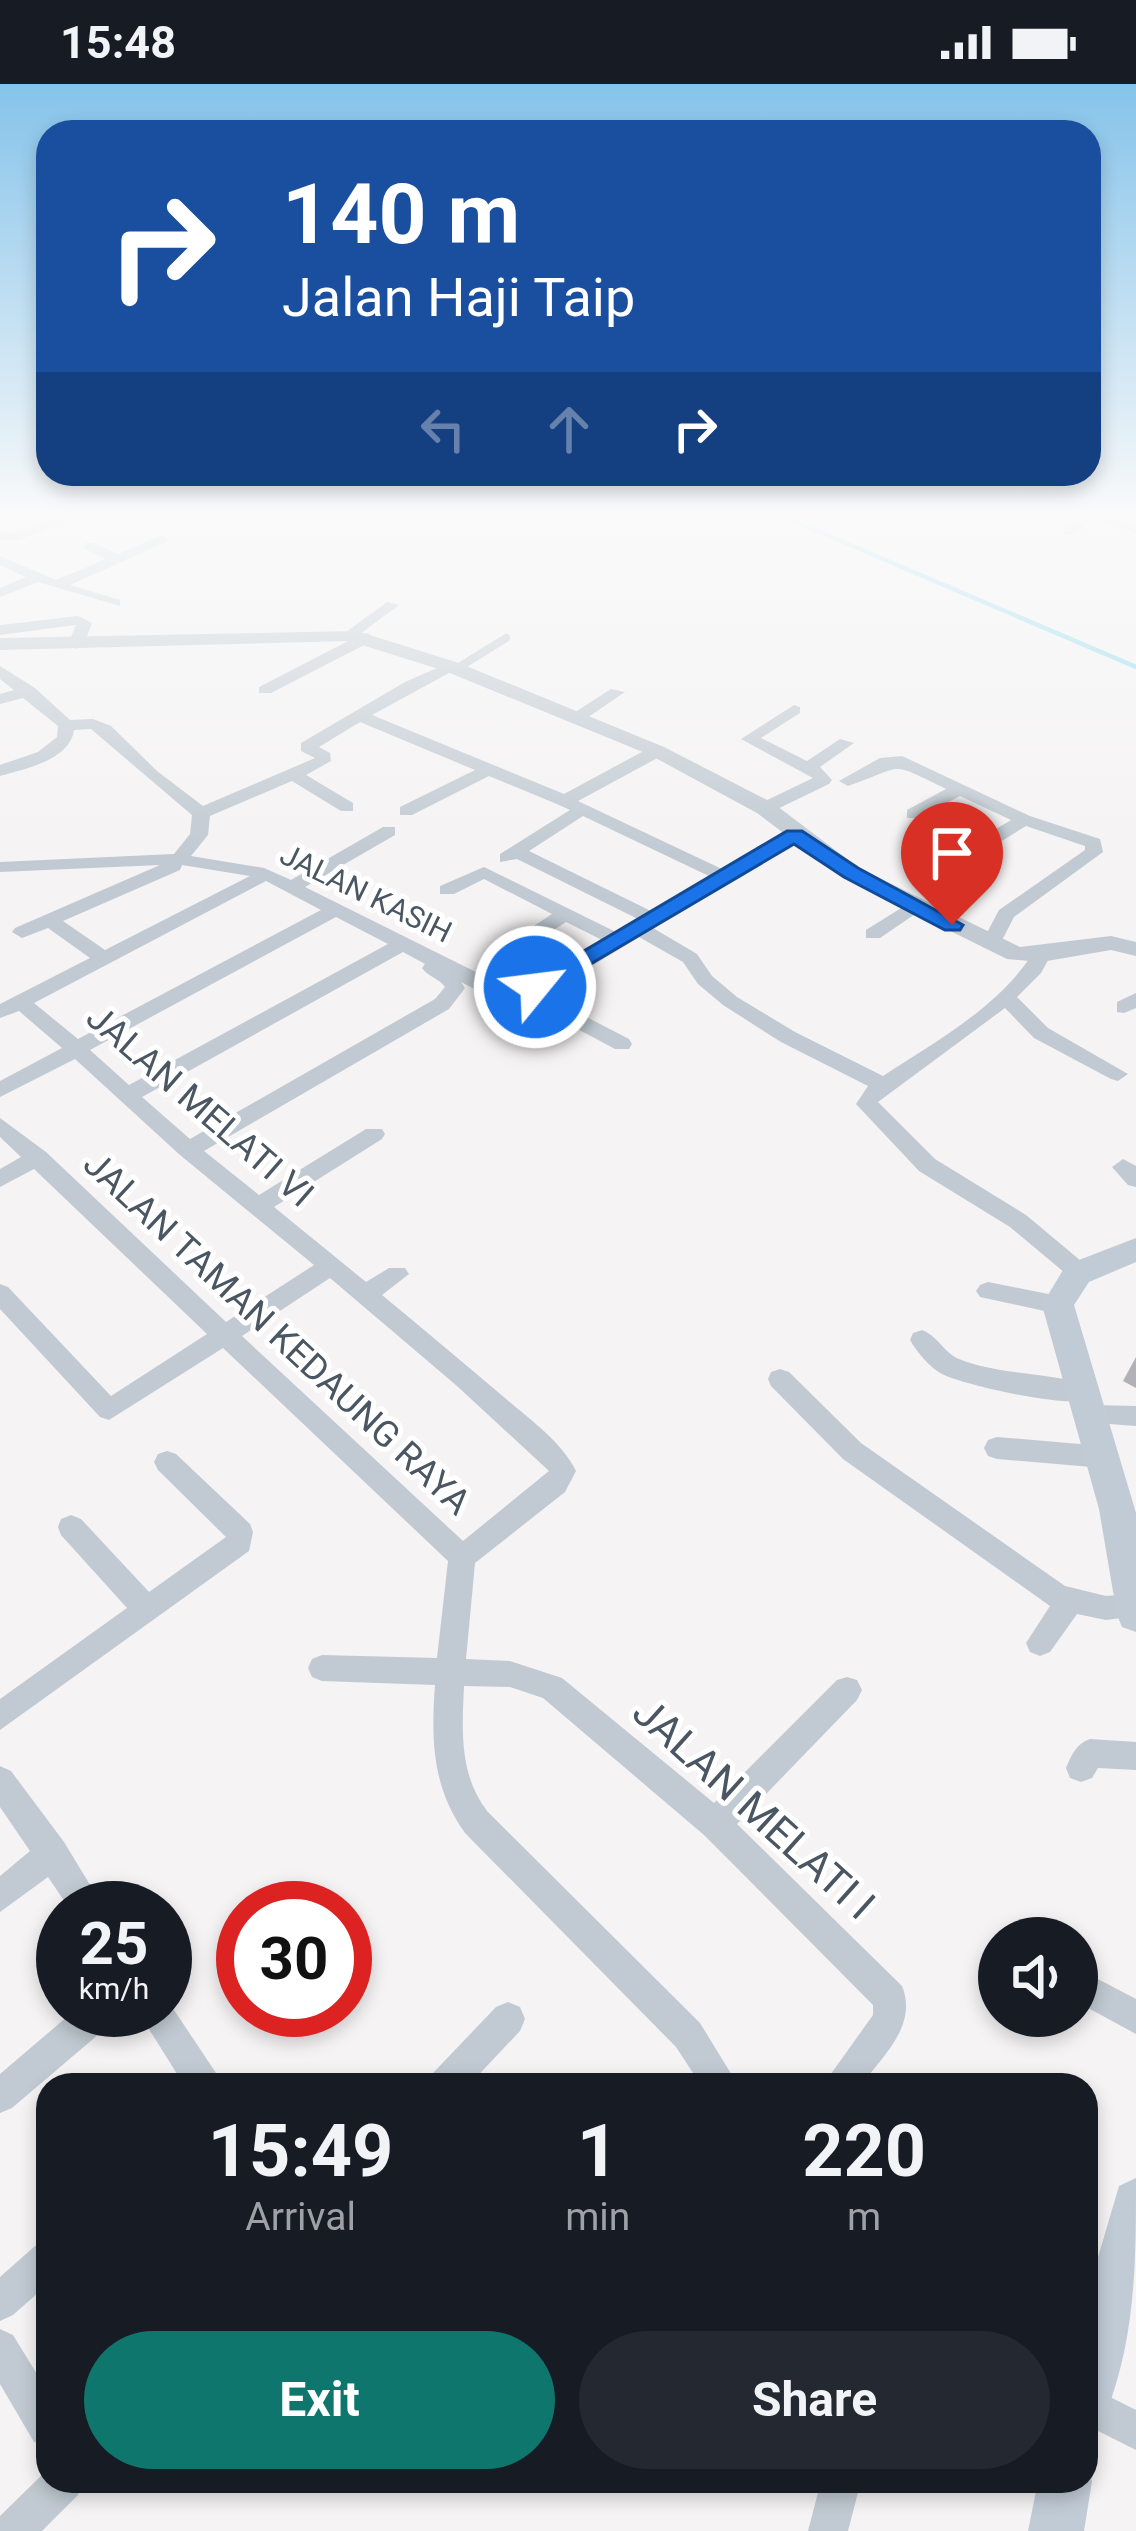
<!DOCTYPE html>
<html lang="en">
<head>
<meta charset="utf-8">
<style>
	:root { --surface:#171b24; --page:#242831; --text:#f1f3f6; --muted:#9ea1a6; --accent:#0f766e }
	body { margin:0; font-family:Roboto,sans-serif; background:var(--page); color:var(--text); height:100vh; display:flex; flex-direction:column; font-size:45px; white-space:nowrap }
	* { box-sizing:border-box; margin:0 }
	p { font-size:39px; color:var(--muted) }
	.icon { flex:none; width:66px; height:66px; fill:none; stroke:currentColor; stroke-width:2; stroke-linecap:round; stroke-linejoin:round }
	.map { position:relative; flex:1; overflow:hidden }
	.side { position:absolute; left:36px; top:1989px; width:1062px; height:420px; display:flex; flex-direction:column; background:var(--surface); border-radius:36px; box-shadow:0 6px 18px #0003 }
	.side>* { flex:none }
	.hud { position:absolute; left:36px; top:36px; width:1065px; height:366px; border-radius:36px; box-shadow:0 6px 18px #0003; background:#1a4fa0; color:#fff; overflow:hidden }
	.controls { position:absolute; left:978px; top:1833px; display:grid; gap:24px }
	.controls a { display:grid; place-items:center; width:120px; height:120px; border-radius:50%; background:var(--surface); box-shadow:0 6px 18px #0003; font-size:60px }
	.speed { position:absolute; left:36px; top:1797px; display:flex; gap:24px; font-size:60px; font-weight:700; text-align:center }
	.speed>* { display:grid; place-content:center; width:156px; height:156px; border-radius:50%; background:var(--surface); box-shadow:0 6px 18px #0003; line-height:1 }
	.speed small { font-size:30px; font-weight:400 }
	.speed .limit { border:18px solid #d22; background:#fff; color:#111 }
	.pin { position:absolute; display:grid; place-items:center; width:102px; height:102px; color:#fff; margin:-123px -51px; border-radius:50% 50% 50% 0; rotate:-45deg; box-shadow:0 0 12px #0007 }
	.pin .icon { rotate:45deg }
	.me { position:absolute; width:132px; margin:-66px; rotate:61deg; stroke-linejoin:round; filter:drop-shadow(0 0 9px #0008) }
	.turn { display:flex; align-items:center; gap:42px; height:252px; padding:0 48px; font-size:54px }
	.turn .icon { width:156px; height:156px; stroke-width:2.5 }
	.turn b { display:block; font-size:84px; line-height:102px }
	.lanes { display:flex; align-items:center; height:114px; padding:0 48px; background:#0003; justify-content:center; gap:60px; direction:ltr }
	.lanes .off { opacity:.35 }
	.eta { display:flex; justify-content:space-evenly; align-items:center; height:204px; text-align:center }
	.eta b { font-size:72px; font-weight:700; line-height:84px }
	.button { display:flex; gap:24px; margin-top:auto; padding:24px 48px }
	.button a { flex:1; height:138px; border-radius:72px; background:var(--accent); color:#fff; font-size:48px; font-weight:700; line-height:138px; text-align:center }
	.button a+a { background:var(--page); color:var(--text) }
	.status { display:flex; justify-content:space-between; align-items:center; height:84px; padding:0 60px; background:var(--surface); direction:ltr }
	.status svg { height:33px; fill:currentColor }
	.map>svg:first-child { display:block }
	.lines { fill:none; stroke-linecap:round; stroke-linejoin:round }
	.stream { stroke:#90daee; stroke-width:4.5 }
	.service { stroke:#c1cad2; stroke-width:8 }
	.minor { fill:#c1cad2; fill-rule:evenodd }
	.tertiary { fill:#c1cad2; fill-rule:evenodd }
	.secondary { fill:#c1cbd6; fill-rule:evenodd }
	.wall { fill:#b0b2b7 }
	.route { fill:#1a73e8; stroke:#114b97; stroke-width:3 }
	.labels { text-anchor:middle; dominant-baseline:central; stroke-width:10; stroke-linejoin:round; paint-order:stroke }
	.far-street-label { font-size:30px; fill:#4a5661; stroke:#fff }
	.street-label { font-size:36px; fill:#4a5661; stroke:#fff }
	.near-street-label { font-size:42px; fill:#4a5661; stroke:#fff }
</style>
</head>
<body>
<div class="status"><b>15:48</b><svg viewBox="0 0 49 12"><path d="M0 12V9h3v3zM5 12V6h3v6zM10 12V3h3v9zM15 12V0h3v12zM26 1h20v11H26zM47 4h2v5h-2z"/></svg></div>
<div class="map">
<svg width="1136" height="2447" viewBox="0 0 1136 2447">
	<rect width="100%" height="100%" fill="#f5f3f3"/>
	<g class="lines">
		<polyline class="stream" points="773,428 1136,583"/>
		<polyline class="service" points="456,585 506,554"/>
		<g class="minor">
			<polygon points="68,428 88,428 19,456 0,456 0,448 13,449"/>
			<polygon points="1081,428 1102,428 1136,440 1136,449 1095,435 1074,451 1064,451 1064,445 1083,431"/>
			<polygon points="161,451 168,455 166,458 70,501 120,516 120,522 38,498 0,513 0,504 26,493 0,481 0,472 56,496 106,475 85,465 85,459 95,459 118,470"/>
			<polygon points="387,518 399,521 356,553 367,549 375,554 372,557 271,609 259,609 259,603 354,554 342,551"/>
			<polygon points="78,532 92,539 84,560 76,565 68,560 76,541 0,551 0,541"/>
			<path d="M446 580 460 583 372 631 564 710 651 663H663V671L578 717 724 786 789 747H801V755L653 844 697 870 712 892 737 913 795 948 883 992C935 958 1002 921 1034 867L1041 865 1051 871 1041 889 1017 913 1048 944 1128 990 1118 997 1111 995 1034 954 1005 924 878 1018 935 1075 1026 1131 1087 1182 1091 1188 1079 1197 1071 1194 1010 1143 919 1087 856 1020 868 1002 781 958 723 921 698 900 683 878 639 853 544 911 629 955 632 960 629 965H615L529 919C506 926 481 908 461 898L465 904 449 925 204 1067 259 1111 366 1045H382L385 1050 382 1055 274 1123 366 1198 389 1184H405L409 1190 382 1211C423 1245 464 1279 505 1314 530 1336 561 1357 576 1387L565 1408 475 1479 466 1575 510 1577 562 1594 714 1719 837 1596 847 1593 857 1596 862 1606 857 1616 737 1740 902 1902C918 1941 883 1972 861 2001H823L873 1931V1921L704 1751 543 1614 510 1603 464 1602C462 1647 459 1690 487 1727L700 1939 738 2001H701L676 1963 465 1749C432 1703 431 1656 435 1601L322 1597 312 1593 308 1584 312 1575 322 1571 437 1574 448 1477 223 1264 109 1336 100 1333 0 1225V1200L8 1203 111 1312 207 1250 34 1085 0 1103V1085L21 1073 0 1053V1034L46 1068 226 1238 314 1181 180 1071 75 975 0 1013V997L62 964 19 927 0 934V920L90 874 48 844 22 854 12 848 15 844 160 781 0 788V778L174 770 190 750 192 731 91 645 74 646C70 676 25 685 0 692V681L38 668 57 653 58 642 23 614 0 620V610L14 606 0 595V582L35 604 70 636 93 635 111 642 157 687 203 722 315 674 301 667V659L405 598ZM360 638 475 686 400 723V731H412L489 692 559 721 570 726 500 770V778L517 775 640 836 618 849 484 783 440 802V810H454L484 795 552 830 508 859V867H522L566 838 604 857 518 909 305 803 395 751V743H383L291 796 264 784 191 772 208 751 210 732 292 697 341 727H353V719L306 691 331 677 330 669 319 663ZM583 732 711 793 653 828 529 767ZM182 781 250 792 105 866 63 837 180 786ZM266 797 321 826 78 955 34 919ZM336 833 388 860 129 1001 90 966ZM403 868 425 880 422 884C428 893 439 894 445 903L435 915 190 1055 142 1013ZM330 1194 457 1302 549 1387 463 1457 242 1252Z"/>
			<polygon points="611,605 625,608 584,636 572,636 572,630"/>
			<polygon points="794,621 800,623 800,629 761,654 807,677 840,655 854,659 820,683 832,696 829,700 771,728 759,728 759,720 813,694 741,655"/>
			<path d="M902 672 1030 732 1100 755 1103 768 1014 833 998 864H984L981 860 999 826 1085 766V762L1026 742 928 802H914V794L1011 736 960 712 919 734H907V726L946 705C886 676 907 682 848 702L839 697 880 674Z"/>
			<polygon points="914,816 921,818 921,826 880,854 866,854 866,846"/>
			<polygon points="1136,909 1136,924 1124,929 1117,928 1117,918"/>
			<polygon points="1123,1075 1136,1082 1136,1103 1128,1101 1112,1083"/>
			<polygon points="988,1198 1058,1212 1066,1215 1070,1221 1066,1227 1058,1230 980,1213 976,1207 980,1201"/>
			<path d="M922 1246C938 1252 944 1269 959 1275 1002 1292 1050 1288 1092 1302L1096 1309 1092 1316C1067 1324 967 1302 942 1290 930 1284 917 1268 910 1256L913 1249Z"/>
			<polygon points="780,1285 789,1288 861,1359 1065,1502 1106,1512 1136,1510 1136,1532 1106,1536 1077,1530 1050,1568 1040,1572 1030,1568 1026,1559 1050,1522 843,1375 771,1302 768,1295 771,1288"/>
			<polygon points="1091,1321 1136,1322 1136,1342 1082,1338 1078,1331 1082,1324"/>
			<polygon points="997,1353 1103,1362 1112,1365 1116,1373 1112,1381 1103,1384 997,1375 988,1372 984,1364 988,1356"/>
			<polygon points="167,1367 176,1370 250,1440 253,1448 249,1467 0,1646 0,1615 127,1524 61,1451 58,1443 61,1435 71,1431 81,1435 149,1508 226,1453 158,1386 154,1378 158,1370"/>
			<path d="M1090 1655 1136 1658V1686L1098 1684 1092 1694 1081 1698 1070 1694 1066 1684C1072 1670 1076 1660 1090 1655Z"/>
			<polygon points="0,1682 11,1687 64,1758 104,1824 69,1824 48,1793 0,1828 0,1792 30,1767 0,1723"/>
			<polygon points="1077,1884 1136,1915 1136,1950 1077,1918"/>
			<polygon points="166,1914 216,1989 221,2001 184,2001 137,1926 165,1926"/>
			<polygon points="508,1918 520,1923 525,1935 520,1947 469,2001 428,2001 433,1989 496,1923"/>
			<polygon points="75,1926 118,1926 113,1938 12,2024 0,2029 0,1990"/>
			<polygon points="48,2157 48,2200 13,2231 0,2237 0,2193 35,2162"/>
			<polygon points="0,2245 13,2251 48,2308 48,2363 34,2358 0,2300"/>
			<polygon points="1086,2301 1136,2326 1136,2366 1086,2341"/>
			<polygon points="48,2385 48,2397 84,2397 78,2411 42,2447 0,2447 0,2432"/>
			<polygon points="821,2397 861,2397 848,2447 808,2447"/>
		</g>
		<polygon class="tertiary" points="357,547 459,579 664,663 773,719 859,784 1020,863 1111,852 1136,858 1136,872 1111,866 1041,878 1007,875 843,794 757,729 650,671 445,587 349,557 0,566 0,554"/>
		<g class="secondary">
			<polygon points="1136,1154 1136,1178 1089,1198 1074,1221 1136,1429 1136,1548 1122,1543 1117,1531 1099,1425 1042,1221 1066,1181"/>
			<path d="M1136 2094C1136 2178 1136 2253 1105 2332L1086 2339V2214L1119 2102Z"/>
			<polygon points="1086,2382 1092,2397 1084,2447 1028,2447 1038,2397 1086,2397"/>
		</g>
	</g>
	<polygon class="wall" points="1136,1273 1136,1304 1123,1297"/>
	<linearGradient id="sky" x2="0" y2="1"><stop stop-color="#85c3ea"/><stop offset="0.56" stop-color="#fafafa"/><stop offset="1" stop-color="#fafafa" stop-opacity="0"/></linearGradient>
	<rect width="1136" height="771" fill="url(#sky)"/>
	<polygon class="route" points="787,747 802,747 858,784 963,841 960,846 945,846 844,793 794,760 543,908 527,908 523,903"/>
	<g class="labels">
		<g class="far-street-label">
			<text transform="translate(366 809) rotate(26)">JALAN KASIH</text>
		</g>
		<g class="street-label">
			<text transform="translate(200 1022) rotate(41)">JALAN MELATI VI</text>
			<text transform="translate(277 1249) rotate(43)">JALAN TAMAN KEDAUNG RAYA</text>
		</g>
		<g class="near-street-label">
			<text transform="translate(754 1724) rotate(42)">JALAN MELATI I</text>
		</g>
	</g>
</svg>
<div class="controls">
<a><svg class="icon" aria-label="sound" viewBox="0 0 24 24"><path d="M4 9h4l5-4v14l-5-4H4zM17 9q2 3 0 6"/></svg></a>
</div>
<div class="speed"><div>25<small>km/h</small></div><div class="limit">30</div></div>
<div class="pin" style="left:952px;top:841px;background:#d93025"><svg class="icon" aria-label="arrive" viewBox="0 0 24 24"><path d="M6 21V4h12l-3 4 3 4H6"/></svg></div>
<svg class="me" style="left:535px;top:903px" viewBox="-20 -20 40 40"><circle r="17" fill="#1a73e8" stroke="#fff" stroke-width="3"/><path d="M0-11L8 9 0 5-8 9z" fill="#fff"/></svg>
<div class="hud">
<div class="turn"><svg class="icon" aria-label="right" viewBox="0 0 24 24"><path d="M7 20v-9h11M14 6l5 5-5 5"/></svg><div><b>140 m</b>Jalan Haji Taip</div></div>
<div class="lanes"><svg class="icon off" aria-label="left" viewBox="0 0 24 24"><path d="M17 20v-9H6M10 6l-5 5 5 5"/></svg><svg class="icon off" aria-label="ahead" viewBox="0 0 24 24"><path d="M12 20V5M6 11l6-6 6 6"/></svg><svg class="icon" aria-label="right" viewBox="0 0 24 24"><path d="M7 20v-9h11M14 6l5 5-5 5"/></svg></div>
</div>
<section class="side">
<div class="eta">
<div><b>15:49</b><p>Arrival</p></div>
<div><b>1</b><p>min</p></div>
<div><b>220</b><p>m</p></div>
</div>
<div class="button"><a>Exit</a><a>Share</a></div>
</section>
</div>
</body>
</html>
